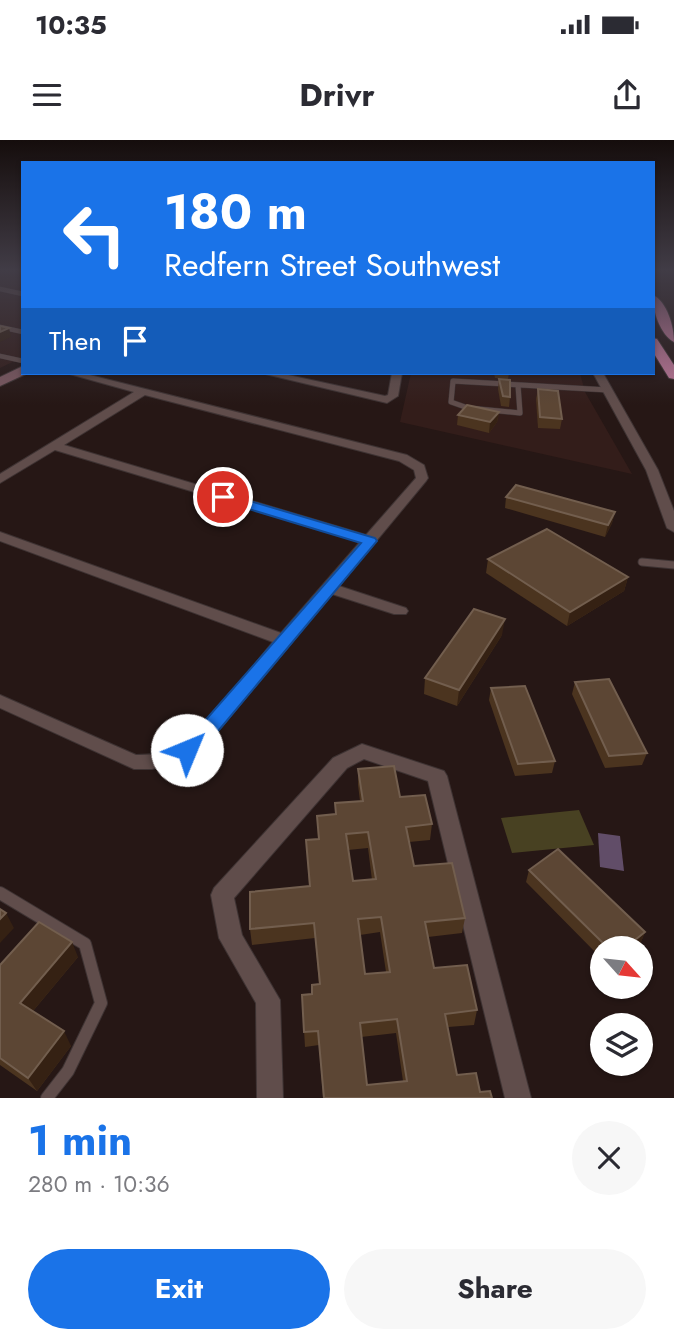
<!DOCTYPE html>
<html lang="en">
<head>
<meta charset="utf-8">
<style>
	:root { --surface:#fff; --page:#f7f7f7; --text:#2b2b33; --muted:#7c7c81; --accent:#1a73e8 }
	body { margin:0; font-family:Jost,sans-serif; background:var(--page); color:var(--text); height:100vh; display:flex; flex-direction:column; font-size:26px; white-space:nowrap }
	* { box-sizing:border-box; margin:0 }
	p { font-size:23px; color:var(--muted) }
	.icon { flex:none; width:38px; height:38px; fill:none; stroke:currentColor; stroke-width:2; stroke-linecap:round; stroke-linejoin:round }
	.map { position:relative; height:958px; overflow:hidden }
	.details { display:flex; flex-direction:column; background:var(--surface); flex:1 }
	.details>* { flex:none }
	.top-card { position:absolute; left:21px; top:21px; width:634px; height:214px; border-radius:0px; box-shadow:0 2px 5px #0004; background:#1a73e8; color:#fff; overflow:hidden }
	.needle { width:46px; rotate:117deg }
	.buttons { position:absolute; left:590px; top:796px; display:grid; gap:14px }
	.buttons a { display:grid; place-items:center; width:63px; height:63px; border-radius:50%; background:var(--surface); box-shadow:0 2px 5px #0004; font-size:35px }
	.pin { position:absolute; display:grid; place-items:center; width:60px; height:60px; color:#fff; margin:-30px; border:4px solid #fff; border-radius:50%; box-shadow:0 2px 7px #0007 }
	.me { position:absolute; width:77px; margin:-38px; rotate:45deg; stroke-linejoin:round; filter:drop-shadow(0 0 5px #0008) }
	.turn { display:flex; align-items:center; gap:24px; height:147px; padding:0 28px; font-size:32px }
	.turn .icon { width:91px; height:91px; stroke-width:2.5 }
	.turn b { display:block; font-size:49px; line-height:60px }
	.then { display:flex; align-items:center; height:66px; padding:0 28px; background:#0003; gap:14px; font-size:26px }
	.round { display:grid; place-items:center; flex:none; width:74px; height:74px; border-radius:37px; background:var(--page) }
	.headline { display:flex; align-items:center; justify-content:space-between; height:119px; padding:0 28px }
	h1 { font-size:42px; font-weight:700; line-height:52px; color:var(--accent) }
	.action { display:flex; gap:14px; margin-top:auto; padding:14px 28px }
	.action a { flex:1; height:80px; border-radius:42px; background:var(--accent); color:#fff; font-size:28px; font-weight:700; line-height:80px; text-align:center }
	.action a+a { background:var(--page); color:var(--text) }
	.status { display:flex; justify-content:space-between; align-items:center; height:49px; padding:0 35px; background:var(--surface); direction:ltr }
	.status svg { height:19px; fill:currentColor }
	header { display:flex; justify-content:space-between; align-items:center; height:91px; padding:0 28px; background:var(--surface); font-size:32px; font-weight:700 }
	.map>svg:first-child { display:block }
	.built { fill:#331d1a }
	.green { fill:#484122 }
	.water { fill:#614d68 }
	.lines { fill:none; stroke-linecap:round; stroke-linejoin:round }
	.service-far3-casing { stroke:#3e3333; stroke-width:5 }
	.service-far2-casing { stroke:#3e3333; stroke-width:6 }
	.service-far1-casing { stroke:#3e3333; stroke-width:9 }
	.service-casing { stroke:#3e3333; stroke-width:14 }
	.minor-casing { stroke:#3e3333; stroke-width:2 }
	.secondary-casing { stroke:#3e3333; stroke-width:2 }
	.motorway-casing { stroke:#3e3333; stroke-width:2 }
	.service-far3 { stroke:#604d4b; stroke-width:4.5 }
	.service-far2 { stroke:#604d4b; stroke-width:5 }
	.service-far1 { stroke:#604d4b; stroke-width:7 }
	.service { stroke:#604d4b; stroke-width:12 }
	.minor { fill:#604d4b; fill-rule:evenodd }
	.secondary { fill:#7d5a62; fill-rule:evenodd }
	.motorway { fill:#c07999; fill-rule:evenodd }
	.wall { fill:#4b341f; fill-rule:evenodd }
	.shaded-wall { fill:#352113 }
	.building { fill:#5c4634; stroke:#725e4e; stroke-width:2; fill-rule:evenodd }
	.route { fill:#1a73e8; stroke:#114b97; stroke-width:2 }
</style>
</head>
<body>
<div class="status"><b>10:35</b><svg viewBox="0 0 49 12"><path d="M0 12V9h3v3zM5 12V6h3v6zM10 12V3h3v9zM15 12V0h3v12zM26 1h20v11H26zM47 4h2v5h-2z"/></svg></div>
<header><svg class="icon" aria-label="menu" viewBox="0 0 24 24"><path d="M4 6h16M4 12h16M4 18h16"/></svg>Drivr<svg class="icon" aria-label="share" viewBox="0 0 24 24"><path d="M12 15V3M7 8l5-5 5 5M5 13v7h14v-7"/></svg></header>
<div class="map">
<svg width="674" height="958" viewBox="0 0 674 958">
	<rect width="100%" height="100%" fill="#261715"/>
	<g class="built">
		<polygon points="0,131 23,131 23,217 0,228"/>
		<polygon points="411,233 580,233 585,252 632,334 400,282"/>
	</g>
	<polygon class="green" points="579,670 594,705 512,713 501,678"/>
	<polygon class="water" points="598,693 620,696 624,731 600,727"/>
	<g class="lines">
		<defs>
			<g id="service-far3">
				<polyline points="0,149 23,154"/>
				<polyline points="0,187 23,192"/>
				<polyline points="0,216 23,221"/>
			</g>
			<polyline id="service-far2" points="518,245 520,273 468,268 451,262 453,241 608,250"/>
			<polyline id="service-far1" points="642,422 674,425"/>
			<polyline id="service" points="0,753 85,804 101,863 68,931 47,958"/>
			<g id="minor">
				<path d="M66 233H82L407 315 424 325 428 338 426 341 339 446 406 468 408 471 406 474H394L332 454 209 602 187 619 152 629H134L0 568V555L136 615C148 615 161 614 173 609 201 596 251 528 273 502L0 401V392L281 493 360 402 55 310 0 343V334L134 252ZM145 255 399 321 414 330 416 338 366 395 64 305Z"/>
				<polygon points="261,233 279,233 385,256 388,255 392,233 402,233 398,256 387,263"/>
				<polygon points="593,233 603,233 658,330 674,371 674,392 667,388 646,330"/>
				<polygon points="362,604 444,631 447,636 531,958 505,958 428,641 364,619 347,628 234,758 242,795 280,860 283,958 257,958 256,863 219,798 211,755 214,748 333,618"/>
			</g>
			<polygon id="secondary" points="23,226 23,233 28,233 0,246 0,237"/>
			<g id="motorway">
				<path d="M653 155C667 162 674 186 674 202 660 195 652 169 653 155Z"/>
				<polygon points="653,198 657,199 674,225 674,239 669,238 653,212"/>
			</g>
		</defs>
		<use href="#service-far3" class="service-far3-casing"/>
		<use href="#service-far2" class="service-far2-casing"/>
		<use href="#service-far1" class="service-far1-casing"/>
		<use href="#service" class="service-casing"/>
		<use href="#minor" class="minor-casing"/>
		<use href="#secondary" class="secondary-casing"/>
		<use href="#motorway" class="motorway-casing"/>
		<use href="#service-far3" class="service-far3"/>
		<use href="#service-far2" class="service-far2"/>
		<use href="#service-far1" class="service-far1"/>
		<use href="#service" class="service"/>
		<use href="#minor" class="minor"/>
		<use href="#secondary" class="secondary"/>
		<use href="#motorway" class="motorway"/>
	</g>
	<g class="wall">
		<polygon points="494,233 509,233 508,239 495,238"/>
		<polygon points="499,239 510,257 509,267 501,266 498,249"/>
		<polygon points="538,249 562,279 560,289 538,288 536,259"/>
		<polygon points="499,272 497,282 489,293 457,285 458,275"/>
		<polygon points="506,357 615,372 612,383 605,397 505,368"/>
		<polygon points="488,419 628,437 624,451 567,486 486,433"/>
		<polygon points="502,495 457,566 424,554 425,538"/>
		<polygon points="575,542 647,613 642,625 605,628 572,554"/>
		<polygon points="491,548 555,621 552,633 515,636 489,560"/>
		<path d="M358 629 400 657 432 684 430 700 409 702 414 726 465 778 462 793 428 797 434 828 477 870 474 885 448 887 457 935 480 952 492 958H323L319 905 305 907 302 855 312 854 319 844 315 798 252 805 250 789 309 746 306 700 318 699 317 676 335 674V663L360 661 358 645ZM368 708 372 740 353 741 348 710ZM380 792 386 832 365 834 360 795ZM396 893 403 941 367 945 361 897Z"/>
		<polygon points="529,730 645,792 640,804 634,808 602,808 602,819 526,742"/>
		<polygon points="78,817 33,871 71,906 37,951 0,925 0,825"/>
	</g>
	<g class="shaded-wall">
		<polygon points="9,188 11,197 0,202 0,192"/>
		<polygon points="499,272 497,282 489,293 490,282"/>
		<polygon points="615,372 612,383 605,397 608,385"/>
		<polygon points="628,437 624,451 567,486 570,472"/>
		<polygon points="505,479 502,495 457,566 459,550"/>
		<polygon points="6,773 14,788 0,803 0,779"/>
		<polygon points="645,792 640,804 634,808 625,808"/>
		<polygon points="72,802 78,817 28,877 20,863"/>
		<polygon points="64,891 71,906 37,951 28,938"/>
	</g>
	<g class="building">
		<polygon points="0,186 9,188 0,192"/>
		<polygon points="499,239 510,240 510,257 503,256"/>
		<polygon points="538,249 558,251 562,279 540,277"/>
		<polygon points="467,265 499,272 490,282 458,275"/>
		<polygon points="516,345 615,372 608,385 506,357"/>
		<polygon points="547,389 628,437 570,472 488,419"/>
		<polygon points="474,469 505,479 459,550 425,538"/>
		<polygon points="609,539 647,613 609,616 575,542"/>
		<polygon points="525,546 555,621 518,624 491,548"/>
		<path d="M394 626 400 657 425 655 432 684 406 687 414 726 452 723 465 778 425 782 434 828 467 825 477 870 445 874 457 935 476 933 480 952 490 951 492 958H324L318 891 304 892 302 855 312 854V845L320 844 314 783 250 789V752L310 746 306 700 319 699 317 676 336 674 335 663 363 661 358 629ZM368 692 376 739 353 741 346 694ZM381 777 390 832 365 834 358 779ZM397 879 407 941 367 945 360 883Z"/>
		<polygon points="558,709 645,792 625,808 608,808 529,730"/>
		<polygon points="0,769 6,773 0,779"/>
		<polygon points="39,782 72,802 20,863 64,891 28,938 0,918 0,825"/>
	</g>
	<linearGradient id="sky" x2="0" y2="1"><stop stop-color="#150d0c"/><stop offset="0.49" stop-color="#413c46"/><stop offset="1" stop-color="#413c46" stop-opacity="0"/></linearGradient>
	<rect width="674" height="265" fill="url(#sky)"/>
	<path class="route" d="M223 353 375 398 377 401 209 602C200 610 193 619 181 615L178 610 195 592 361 403 219 360 217 357Z"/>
</svg>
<div class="buttons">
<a><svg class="needle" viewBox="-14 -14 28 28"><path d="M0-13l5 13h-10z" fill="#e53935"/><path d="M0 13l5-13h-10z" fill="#7c7c81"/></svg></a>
<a><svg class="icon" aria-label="layers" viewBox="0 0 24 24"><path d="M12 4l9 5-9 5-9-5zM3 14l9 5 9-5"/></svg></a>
</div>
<div class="pin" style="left:223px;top:357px;background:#d93025"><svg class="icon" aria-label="arrive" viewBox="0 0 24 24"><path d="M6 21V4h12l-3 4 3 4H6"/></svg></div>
<svg class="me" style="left:187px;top:610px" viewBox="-20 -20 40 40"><circle r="19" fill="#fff"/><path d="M0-13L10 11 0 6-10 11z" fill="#1a73e8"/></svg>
<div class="top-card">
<div class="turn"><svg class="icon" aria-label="left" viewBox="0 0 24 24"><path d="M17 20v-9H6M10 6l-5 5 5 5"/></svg><div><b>180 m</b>Redfern Street Southwest</div></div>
<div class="then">Then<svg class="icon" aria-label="arrive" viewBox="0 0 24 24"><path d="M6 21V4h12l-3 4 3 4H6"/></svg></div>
</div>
</div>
<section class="details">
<div class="headline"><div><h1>1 min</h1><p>280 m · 10:36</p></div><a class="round"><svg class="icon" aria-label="close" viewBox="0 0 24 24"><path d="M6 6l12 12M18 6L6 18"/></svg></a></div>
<div class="action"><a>Exit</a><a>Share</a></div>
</section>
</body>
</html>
